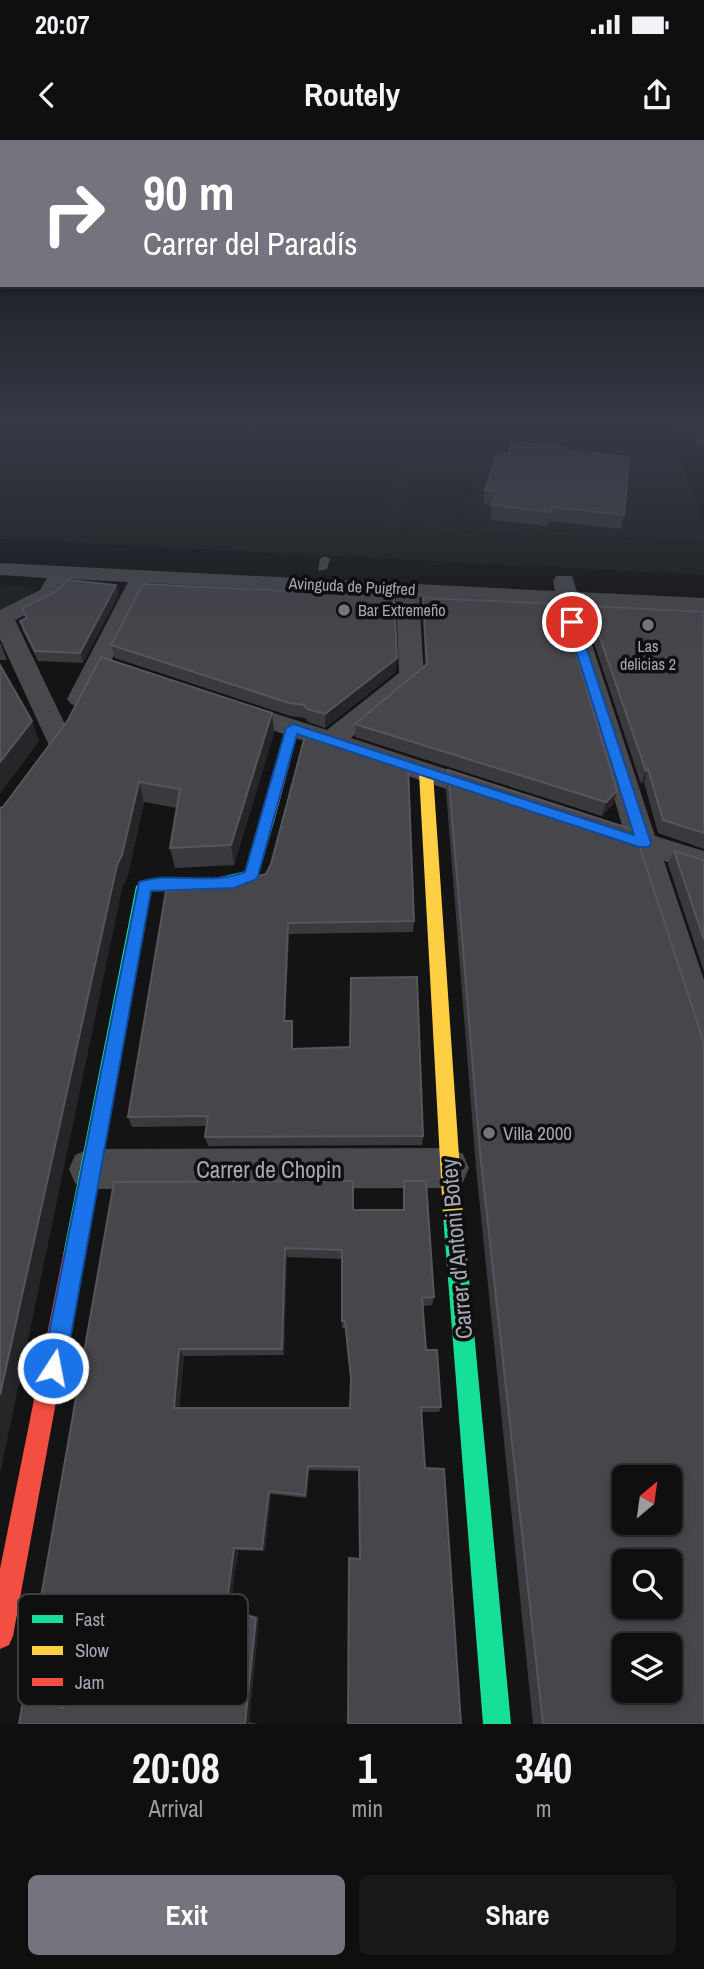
<!DOCTYPE html>
<html lang="en">
<head>
<meta charset="utf-8">
<style>
	:root { --surface:#0f0f10; --page:#181819; --text:#f1f3f6; --muted:#9b9c9f; --line:#2f2f30; --accent:#73747d }
	body { margin:0; font-family:"Archivo Narrow",sans-serif; background:var(--page); color:var(--text); height:100vh; display:flex; flex-direction:column; font-size:26px; white-space:nowrap }
	* { box-sizing:border-box; margin:0 }
	p { font-size:23px; color:var(--muted) }
	.icon { flex:none; width:38px; height:38px; fill:none; stroke:currentColor; stroke-width:2; stroke-linecap:round; stroke-linejoin:round }
	.map { position:relative; height:1584px; overflow:hidden }
	.details { display:flex; flex-direction:column; background:var(--surface); flex:1 }
	.details>* { flex:none }
	.banner { position:absolute; left:0px; top:0px; width:705px; height:147px; box-shadow:0 4px 10px #0003,0 0 0 2px var(--line); background:#73747d; color:#fff; overflow:hidden }
	.needle { width:46px; rotate:29deg }
	.tools { position:absolute; left:612px; top:1325px; display:grid; gap:14px }
	.tools a { display:grid; place-items:center; width:70px; height:70px; border-radius:10px; background:var(--surface); box-shadow:0 4px 10px #0003,0 0 0 2px var(--line); font-size:35px }
	.pin { position:absolute; display:grid; place-items:center; width:60px; height:60px; color:#fff; margin:-30px; border:4px solid #fff; border-radius:50%; box-shadow:0 2px 7px #0007 }
	.me { position:absolute; width:77px; margin:-38px; rotate:11deg; stroke-linejoin:round; filter:drop-shadow(0 0 5px #0008) }
	.turn { display:flex; align-items:center; gap:24px; height:147px; padding:0 28px; font-size:32px }
	.turn .icon { width:91px; height:91px; stroke-width:2.5 }
	.turn b { display:block; font-size:49px; line-height:60px }
	.eta { display:flex; justify-content:space-evenly; align-items:center; height:119px; text-align:center }
	.eta b { font-size:42px; font-weight:700; line-height:49px }
	.button { display:flex; gap:14px; margin-top:auto; padding:14px 28px }
	.button a { flex:1; height:80px; border-radius:10px; background:var(--accent); color:#fff; font-size:28px; font-weight:700; line-height:80px; text-align:center }
	.button a+a { background:var(--page); color:var(--text) }
	.status { display:flex; justify-content:space-between; align-items:center; height:49px; padding:0 35px; background:var(--surface); direction:ltr }
	.status svg { height:19px; fill:currentColor }
	header { display:flex; justify-content:space-between; align-items:center; height:91px; padding:0 28px; background:var(--surface); font-size:32px; font-weight:700 }
	.map>svg:first-child { display:block }
	.built { fill:#1f1f21 }
	.green { fill:#191e1b; fill-rule:evenodd }
	.lines { fill:none; stroke-linecap:round; stroke-linejoin:round }
	.lane { fill:#49494d; fill-rule:evenodd }
	.street { fill:#49494d; fill-rule:evenodd }
	.fast { fill:#16e098; fill-rule:evenodd }
	.slow { fill:#ffcf43; fill-rule:evenodd }
	.jam { fill:#f24e42; fill-rule:evenodd }
	.wall { fill:#3a3a3e; fill-rule:evenodd }
	.shaded-wall { fill:#262628 }
	.building { fill:#46464b; stroke:#55555b; stroke-width:2; fill-rule:evenodd }
	.route { fill:#1a73e8; stroke:#114b97; stroke-width:2 }
	.poi-dot { fill:#73747d; stroke:#0f0f10; stroke-width:2.5 }
	.labels { text-anchor:middle; dominant-baseline:central; stroke-width:7; stroke-linejoin:round; paint-order:stroke }
	.far-street-label { font-size:16px; fill:#a6a7b5; stroke:#0f0f10 }
	.far-poi-label { font-size:16px; fill:#a6a7b5; stroke:#0f0f10; text-anchor:start }
	.poi-label { font-size:19px; fill:#a6a7b5; stroke:#0f0f10; text-anchor:start }
	.near-street-label { font-size:23px; fill:#a6a7b5; stroke:#0f0f10 }
	.key { fill:#0f0f10; stroke:#3c3d42; stroke-width:2 }
	.key-label { font-size:19px; fill:#a6a7b5 }
</style>
</head>
<body>
<div class="status"><b>20:07</b><svg viewBox="0 0 49 12"><path d="M0 12V9h3v3zM5 12V6h3v6zM10 12V3h3v9zM15 12V0h3v12zM26 1h20v11H26zM47 4h2v5h-2z"/></svg></div>
<header><svg class="icon" aria-label="back" viewBox="0 0 24 24"><path d="M15 5l-7 7 7 7"/></svg>Routely<svg class="icon" aria-label="share" viewBox="0 0 24 24"><path d="M12 15V3M7 8l5-5 5 5M5 13v7h14v-7"/></svg></header>
<div class="map">
<svg width="704" height="1584" viewBox="0 0 704 1584">
	<rect width="100%" height="100%" fill="#141415"/>
	<polygon class="built" points="302,288 668,288 704,383 704,402 372,387 415,299"/>
	<g class="green">
		<path d="M0 288H302L415 299 373 387 704 402V435L0 399ZM284 291 307 292 333 303 330 321 275 310 217 304 233 292Z"/>
		<polygon points="517,288 616,288 614,304 516,294"/>
		<polygon points="417,331 477,337 460,387 395,379"/>
		<polygon points="0,445 38,447 23,462 0,473"/>
	</g>
	<g class="lines">
		<polygon class="lane" points="325,416 330,419 327,429 318,431 320,419"/>
		<g class="street">
			<polygon points="691,288 704,288 704,306 698,305"/>
			<polygon points="0,423 555,451 553,441 556,436 572,436 577,452 704,458 704,472 579,465 655,696 704,711 704,733 664,721 704,840 704,910 691,905 686,894 630,710 585,695 581,688 585,681 596,678 622,685 557,464 419,457 424,535 351,598 501,647 505,654 501,661 491,664 221,573 217,567 221,561 230,559 327,590 399,533 396,456 149,443 93,559 89,564 80,567 71,564 67,559 128,442 68,439 57,459 15,480 72,599 69,605 59,607 49,605 46,599 0,499 0,470 40,450 47,438 0,435"/>
			<polygon points="449,1008 463,1014 469,1028 463,1042 449,1048 89,1049 75,1043 69,1029 75,1015 89,1009"/>
		</g>
		<g class="fast">
			<polygon points="267,677 274,682 257,739 212,751 151,751 83,1115 80,1122 73,1125 66,1122 63,1115 136,746 144,740 212,739 246,731 260,682"/>
			<polygon points="453,1065 460,1068 463,1075 511,1584 483,1584 443,1075 446,1068"/>
		</g>
		<g class="slow">
			<polygon points="293,584 299,588 274,682 267,687 260,682 287,588"/>
			<polygon points="426,629 433,633 463,1075 460,1082 453,1085 446,1082 443,1075 419,633"/>
		</g>
		<polygon class="jam" points="73,1105 80,1108 83,1115 13,1496 9,1505 0,1509 0,1429 63,1115 66,1108"/>
	</g>
	<g class="wall">
		<polygon points="563,311 624,375 621,389 549,381 548,386 490,380 492,365 483,364 485,350 508,314"/>
		<polygon points="119,454 83,523 38,521 23,491 20,481 26,479 22,468"/>
		<polygon points="423,458 617,651 613,664 602,676 355,597 355,584 425,525 423,470"/>
		<polygon points="589,466 704,472 704,709 658,693 644,642 641,644 586,479"/>
		<polygon points="0,502 7,520 0,520"/>
		<polygon points="111,505 396,532 325,588 308,582 305,578 290,576 115,518"/>
		<polygon points="272,573 274,593 234,725 175,728 170,708 177,668 144,662 128,735 123,745 0,668"/>
		<polygon points="448,630 704,1584 533,1584 476,1028 446,651"/>
		<polygon points="674,711 704,720 704,832 668,724"/>
		<polygon points="166,751 414,781 413,792 289,794 285,881 292,881 293,909 423,996 422,1005 208,1006 205,997 206,986 132,987 128,977"/>
		<path d="M404 1041 434 1157 432 1165 423 1166 426 1210 441 1267 439 1272H421L360 1419 359 1331 309 1330 307 1358 271 1354 265 1411 238 1410 230 1469 259 1477 249 1582 258 1584H19L24 1555 34 1552 65 1562 82 1509 114 1042 353 1070H403ZM287 1117 342 1119V1188H345L351 1243 350 1268H179L184 1216 284 1215Z"/>
	</g>
	<g class="shaded-wall">
		<polygon points="116,445 119,454 83,523 80,513"/>
		<polygon points="397,518 396,532 325,588 325,574"/>
		<polygon points="272,573 274,593 234,725 231,705"/>
		<polygon points="32,581 39,601 0,654 0,622"/>
		<polygon points="648,629 644,642 641,644 646,631"/>
		<polygon points="139,642 144,662 128,735 123,745 0,1334 0,1255 117,725"/>
		<polygon points="617,651 613,664 602,676 606,662"/>
		<polygon points="288,783 289,794 285,891 284,881"/>
		<polygon points="285,1108 287,1117 284,1215 282,1209"/>
		<polygon points="179,1209 184,1216 179,1273 174,1268"/>
		<polygon points="308,1326 309,1330 307,1358 305,1355"/>
		<polygon points="269,1351 271,1354 265,1411 262,1409"/>
		<polygon points="234,1408 238,1410 230,1469 259,1477 249,1582 247,1584 245,1584 226,1469"/>
		<polygon points="34,1552 72,1564 63,1568 24,1555"/>
	</g>
	<g class="building">
		<polygon points="512,302 564,307 563,311 629,317 624,375 552,367 551,372 492,365 497,351 485,350 497,313 508,314"/>
		<polygon points="68,440 116,445 80,513 35,511 20,481 27,478 22,468 55,452"/>
		<polygon points="143,444 394,456 397,518 325,574 307,569 304,565 289,563 111,505"/>
		<polygon points="423,458 561,464 617,651 606,662 355,584 427,524"/>
		<polygon points="589,466 704,472 704,693 663,680 648,629 646,631"/>
		<polygon points="101,517 272,573 231,705 170,708 180,649 139,642 122,715 117,725 0,1255 0,668 3,667 68,580"/>
		<polygon points="0,525 32,581 0,622"/>
		<polygon points="306,592 408,626 414,781 288,783 284,881 292,881 292,909 350,907 351,838 417,837 423,996 205,997 208,976 128,977 166,751 210,749 266,734 271,724"/>
		<path d="M448 630 634 690 704 903V1584H543L480 1012ZM625 1337H670V1382H625ZM625 1421H670V1466H625ZM625 1505H670V1550H625Z"/>
		<polygon points="674,711 704,720 704,799"/>
		<path d="M353 1041V1070H404V1041H426L434 1157 422 1158 426 1210H437L441 1267H421L425 1328 444 1329 461 1584H348L349 1418 360 1419 359 1327 308 1326 305 1355 269 1351 262 1409 234 1408 226 1469 256 1478 245 1584H19L24 1555 63 1568 82 1509 34 1497 114 1042ZM285 1108 342 1110V1181H345L351 1238 350 1268H174L179 1209H282Z"/>
	</g>
	<linearGradient id="sky" x2="0" y2="1"><stop stop-color="#0b0b0c"/><stop offset="0.56" stop-color="#343a46"/><stop offset="1" stop-color="#343a46" stop-opacity="0"/></linearGradient>
	<rect width="704" height="510" fill="url(#sky)"/>
	<path class="route" d="M572 479 578 482 651 703 649 707H639L297 594 257 739 234 748 151 751 65 1228 61 1236 53 1239 45 1236 42 1228 139 742C172 731 210 746 245 732L286 588 293 584 634 695 567 482Z"/>
	<g class="poi-dot">
		<circle cx="344" cy="470" r="7"/>
		<circle cx="648" cy="485" r="7"/>
		<circle cx="489" cy="993" r="7"/>
	</g>
	<g class="labels">
		<g class="far-street-label">
			<text transform="translate(352 446) rotate(3)">Avinguda de Puigfred</text>
		</g>
		<g class="far-poi-label">
			<text x="358" y="470">Bar Extremeño</text>
			<text x="648" y="506" text-anchor="middle">Las<tspan x="648" dy="18">delicias 2</tspan></text>
		</g>
		<g class="poi-label">
			<text x="503" y="993">Villa 2000</text>
		</g>
		<g class="near-street-label">
			<text x="269" y="1029">Carrer de Chopin</text>
			<text transform="translate(456 1109) rotate(-95)">Carrer d'Antoni Botey</text>
		</g>
	</g>
	<rect x="18" y="1454" width="230" height="112" rx="10" class="key"/>
	<rect x="32" y="1475" width="31" height="8" fill="#16e098"/>
	<rect x="32" y="1506" width="31" height="9" fill="#ffcf43"/>
	<rect x="32" y="1538" width="31" height="8" fill="#f24e42"/>
	<g class="key-label">
		<text x="75" y="1486">Fast</text>
		<text x="75" y="1517">Slow</text>
		<text x="75" y="1549">Jam</text>
	</g>
</svg>
<div class="tools">
<a><svg class="needle" viewBox="-14 -14 28 28"><path d="M0-13l5 13h-10z" fill="#e53935"/><path d="M0 13l5-13h-10z" fill="#9b9c9f"/></svg></a>
<a><svg class="icon" aria-label="search" viewBox="0 0 24 24"><circle cx="10" cy="10" r="6"/><path d="M15 15l6 6"/></svg></a>
<a><svg class="icon" aria-label="layers" viewBox="0 0 24 24"><path d="M12 4l9 5-9 5-9-5zM3 14l9 5 9-5"/></svg></a>
</div>
<div class="pin" style="left:572px;top:482px;background:#d93025"><svg class="icon" aria-label="arrive" viewBox="0 0 24 24"><path d="M6 21V4h12l-3 4 3 4H6"/></svg></div>
<svg class="me" style="left:53px;top:1228px" viewBox="-20 -20 40 40"><circle r="17" fill="#1a73e8" stroke="#fff" stroke-width="3"/><path d="M0-11L8 9 0 5-8 9z" fill="#fff"/></svg>
<div class="banner">
<div class="turn"><svg class="icon" aria-label="right" viewBox="0 0 24 24"><path d="M7 20v-9h11M14 6l5 5-5 5"/></svg><div><b>90 m</b>Carrer del Paradís</div></div>
</div>
</div>
<section class="details">
<div class="eta">
<div><b>20:08</b><p>Arrival</p></div>
<div><b>1</b><p>min</p></div>
<div><b>340</b><p>m</p></div>
</div>
<div class="button"><a>Exit</a><a>Share</a></div>
</section>
</body>
</html>
